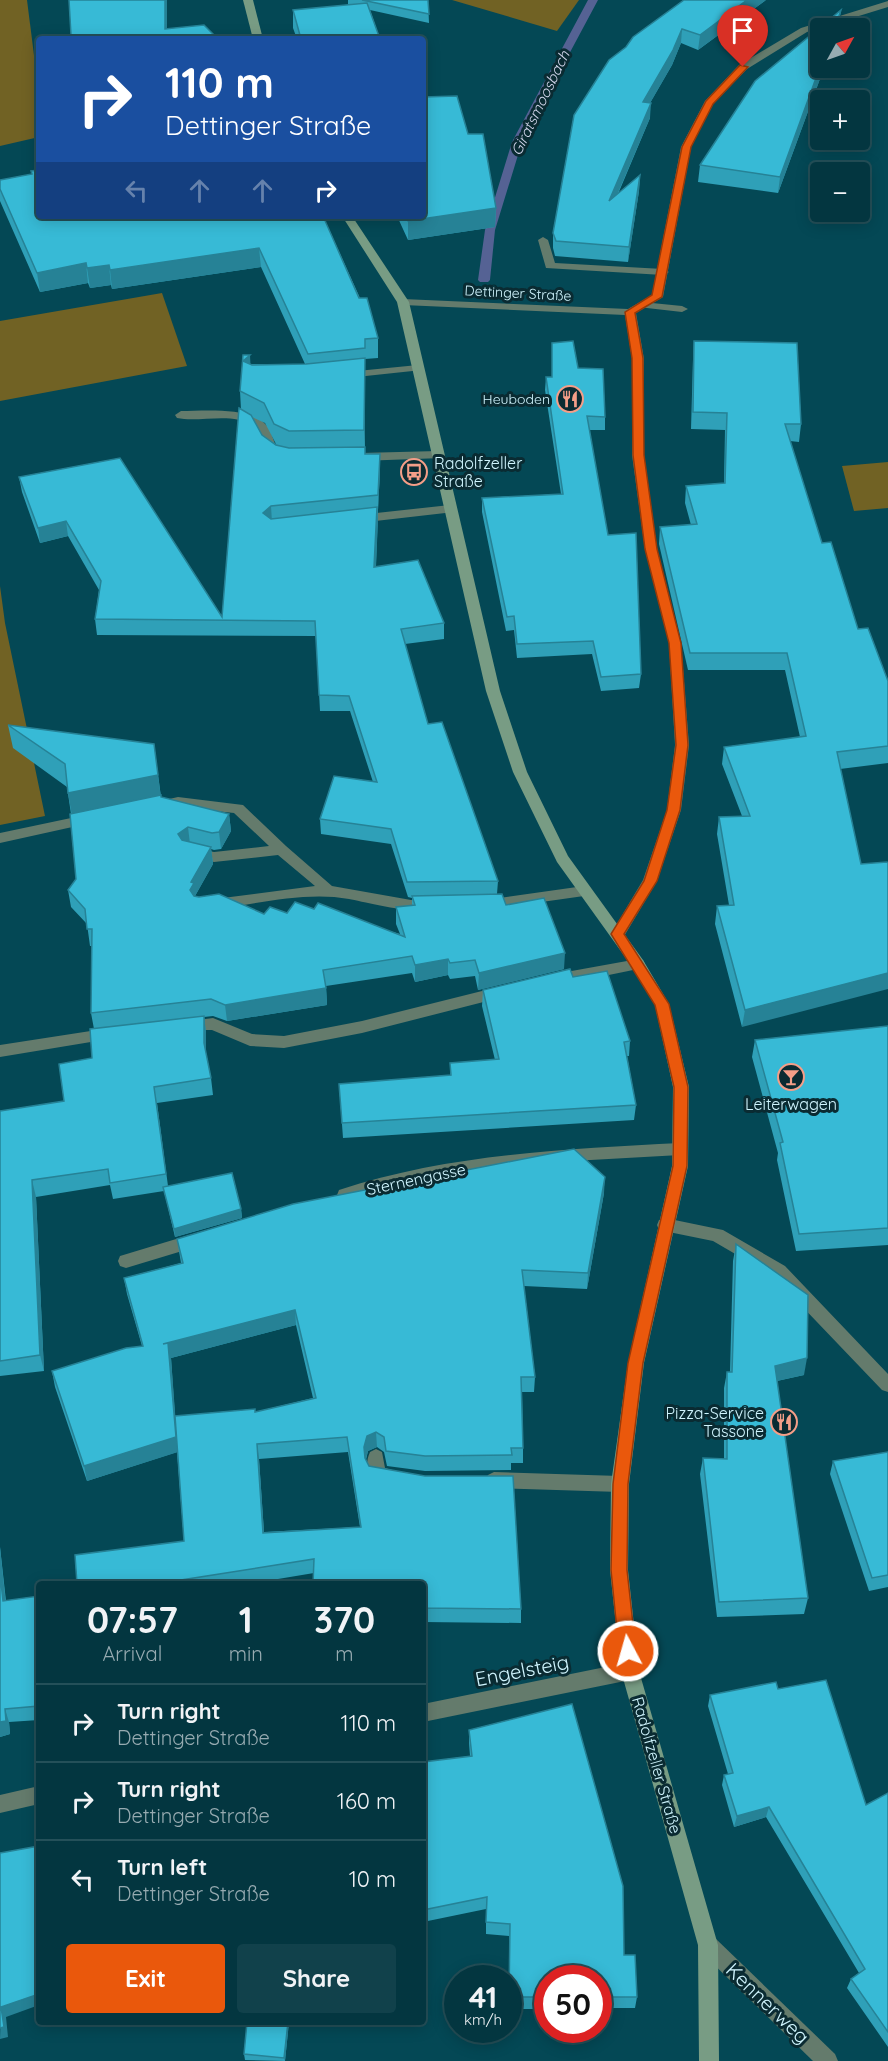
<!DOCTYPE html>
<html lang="en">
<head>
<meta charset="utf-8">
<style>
	:root { --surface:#033640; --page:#11414b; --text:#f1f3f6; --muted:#97abb1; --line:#245059; --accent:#ea580c }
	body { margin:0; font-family:Quicksand,sans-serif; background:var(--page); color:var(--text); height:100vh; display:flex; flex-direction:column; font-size:22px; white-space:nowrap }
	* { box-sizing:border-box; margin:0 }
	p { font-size:20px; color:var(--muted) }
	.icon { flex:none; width:33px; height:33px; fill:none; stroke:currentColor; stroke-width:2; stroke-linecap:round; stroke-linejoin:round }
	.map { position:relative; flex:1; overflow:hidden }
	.details { position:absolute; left:36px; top:1581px; width:390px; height:444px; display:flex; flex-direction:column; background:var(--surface); border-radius:6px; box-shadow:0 3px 15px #0003,0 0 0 2px var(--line) }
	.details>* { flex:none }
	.top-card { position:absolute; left:36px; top:36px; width:390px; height:183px; border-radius:6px; box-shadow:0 3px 15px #0003,0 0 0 2px var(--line); background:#1a4fa0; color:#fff; overflow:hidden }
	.needle { width:39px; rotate:50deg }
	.buttons { position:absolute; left:810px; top:18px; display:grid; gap:12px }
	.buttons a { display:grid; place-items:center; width:60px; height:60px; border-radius:6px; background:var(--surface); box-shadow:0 3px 15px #0003,0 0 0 2px var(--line); font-size:30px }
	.speed { position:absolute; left:444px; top:1965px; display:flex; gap:12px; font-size:30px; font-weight:700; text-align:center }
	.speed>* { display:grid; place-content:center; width:78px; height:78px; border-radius:50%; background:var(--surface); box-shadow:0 3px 15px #0003,0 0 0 2px var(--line); line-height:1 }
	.speed small { font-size:15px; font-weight:400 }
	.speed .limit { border:9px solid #d22; background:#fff; color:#111 }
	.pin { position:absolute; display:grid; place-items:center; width:51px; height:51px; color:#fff; margin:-62px -26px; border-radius:50% 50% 50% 0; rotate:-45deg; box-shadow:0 0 6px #0007 }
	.pin .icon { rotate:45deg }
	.me { position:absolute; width:66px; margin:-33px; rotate:354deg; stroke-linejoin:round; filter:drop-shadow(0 0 4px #0008) }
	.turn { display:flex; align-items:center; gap:21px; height:126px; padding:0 30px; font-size:27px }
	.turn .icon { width:78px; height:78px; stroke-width:2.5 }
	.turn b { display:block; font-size:42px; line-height:51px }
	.lanes { display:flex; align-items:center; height:57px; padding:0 30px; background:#0003; justify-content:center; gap:30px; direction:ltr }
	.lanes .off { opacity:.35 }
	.eta { display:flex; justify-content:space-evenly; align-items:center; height:102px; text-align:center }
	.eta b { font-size:36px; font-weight:700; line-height:42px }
	.action { display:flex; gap:12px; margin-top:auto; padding:12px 30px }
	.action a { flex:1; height:69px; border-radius:6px; background:var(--accent); color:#fff; font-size:24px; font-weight:700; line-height:69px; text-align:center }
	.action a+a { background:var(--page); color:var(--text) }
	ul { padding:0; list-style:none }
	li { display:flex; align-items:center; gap:18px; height:78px; padding:0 30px; border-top:2px solid var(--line) }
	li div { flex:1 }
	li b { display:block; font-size:22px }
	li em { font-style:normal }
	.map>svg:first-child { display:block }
	.green { fill:#716224 }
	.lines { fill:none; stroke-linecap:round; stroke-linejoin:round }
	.stream { fill:#556294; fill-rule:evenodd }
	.service { fill:#647b6c; fill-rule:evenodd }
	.minor { fill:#647b6c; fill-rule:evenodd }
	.secondary { fill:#789c84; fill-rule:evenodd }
	.wall { fill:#2fa0b8; fill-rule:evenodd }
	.shaded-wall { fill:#268296 }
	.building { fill:#37bad6; stroke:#268296; stroke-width:1.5; fill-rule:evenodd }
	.route { fill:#ea580c; stroke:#983908; stroke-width:1.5 }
	.labels { text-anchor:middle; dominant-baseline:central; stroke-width:6; stroke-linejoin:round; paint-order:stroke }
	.far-street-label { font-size:14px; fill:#d0f5fe; stroke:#0a2b32 }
	.far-poi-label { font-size:14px; fill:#d0f5fe; stroke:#0a2b32; text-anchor:end }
	.far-water-label { font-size:15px; font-style:italic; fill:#d3d7ec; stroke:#0a2b32 }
	.poi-label { font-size:16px; fill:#d0f5fe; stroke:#0a2b32; text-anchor:start }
	.street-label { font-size:16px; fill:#d0f5fe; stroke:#0a2b32 }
	.near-street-label { font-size:20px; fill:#d0f5fe; stroke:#0a2b32 }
</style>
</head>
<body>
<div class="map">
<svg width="888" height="2061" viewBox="0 0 888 2061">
	<rect width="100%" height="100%" fill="#044855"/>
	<g class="green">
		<polygon points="0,0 27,0 39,95 39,137 0,146"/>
		<polygon points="452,0 579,0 557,31"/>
		<polygon points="162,293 187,366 0,401 0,321"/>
		<polygon points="888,462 888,508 854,511 842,466"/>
		<polygon points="0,586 5,623 45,816 0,825"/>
	</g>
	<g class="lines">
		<polygon class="stream" points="588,0 598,0 522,142 495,230 490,280 488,282 480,282 478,280 485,230 512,142"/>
		<g class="service">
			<polygon points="543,237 548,240 555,263 663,269 669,272 663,275 546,268 538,240"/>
			<polygon points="642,302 682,306 688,309 682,312 638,307 636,305"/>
			<polygon points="418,365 422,366 422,370 347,378 341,375 347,372"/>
			<path d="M181 411C204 411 253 406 268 427 273 435 274 445 280 453L274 457C260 452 264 434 253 426 232 411 200 423 177 418L175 415Z"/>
			<polygon points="438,451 444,455 442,458 360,461 354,457 360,453"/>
			<polygon points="450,505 456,509 454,512 358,523 352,519 358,515"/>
			<path d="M178 797 243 805 286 846 332 886 411 900H432L439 905C430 919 365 902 349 899 306 891 258 904 215 909L210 908 208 904 210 900 215 899 315 886 278 855 214 862 186 856 184 852 186 848 191 847 214 852 269 846 234 813 178 807 161 810 154 805 156 802Z"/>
			<polygon points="90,814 97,819 95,822 0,843 0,833"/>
			<polygon points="584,886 591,891 584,896 486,910 479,905 486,900"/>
			<polygon points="638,959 643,960 645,964 643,968 555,986 550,984 548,980 550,976 555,974"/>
			<polygon points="502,986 507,988 509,992 507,996 362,1033 284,1048 250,1046 212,1030 182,1030 180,1026 182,1022 213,1018 252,1034 284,1036 362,1021"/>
			<polygon points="110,1028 115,1030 118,1034 115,1038 0,1057 0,1045"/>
			<path d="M680 1143 686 1145 688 1149 686 1153 680 1155 537 1163 400 1186 345 1201 339 1200 337 1195 339 1190C447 1154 567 1149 680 1143Z"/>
			<polygon points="665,1218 723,1230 785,1266 888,1374 888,1392 882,1390 773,1276 713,1241 659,1230 657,1225 659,1220"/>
			<polygon points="196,1233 202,1235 204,1240 202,1245 126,1268 120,1266 118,1261 120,1256"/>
			<path d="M376 1449 382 1452 385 1468 396 1471 399 1476 396 1481 390 1484 370 1479C366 1471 366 1460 370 1452Z"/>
			<polygon points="494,1472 620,1476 626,1479 629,1484 626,1489 620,1492 494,1488 488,1485 485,1480 488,1475"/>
		</g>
		<g class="minor">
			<polygon points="888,1 888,7 807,32 747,69 713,104 691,147 663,297 636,313 644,359 644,455 657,549 681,643 689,745 681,810 657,881 623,938 618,939 611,934 643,880 667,810 675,745 669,643 645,549 632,455 632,359 625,315 403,305 397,302 403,299 628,309 652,295 681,147 705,101 739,65 801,28"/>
			<polygon points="630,1662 636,1665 639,1671 636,1677 630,1680 423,1722 423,1704"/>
			<polygon points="39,1786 39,1804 0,1813 0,1795"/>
			<polygon points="708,1935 715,1938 835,2054 838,2061 813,2061 701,1952 698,1945 701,1938"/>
		</g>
		<g class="secondary">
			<polygon points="243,0 253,0 263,39 253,39"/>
			<polygon points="342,216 352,216 409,302 500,691 527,772 568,856 643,960 669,1004 689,1087 688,1166 644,1363 629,1484 628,1570 639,1671 718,1945 719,2061 699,2061 698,1945 621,1671 610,1570 611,1484 628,1363 672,1166 673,1087 655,1005 633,968 557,862 513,772 486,691 397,302"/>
		</g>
	</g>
	<g class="wall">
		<polygon points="348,0 428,0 429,23 370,10 380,39 297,39 293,28 293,10 348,5"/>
		<polygon points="766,0 698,50 681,43 672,65 650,103 650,118 618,194 640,175 639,191 628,262 555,256 553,248 553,233 626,47"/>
		<polygon points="841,10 838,28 820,28 820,68 824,68 778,193 698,182 700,165 755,81"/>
		<polygon points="468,134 496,208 495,227 408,240 397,216 423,216"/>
		<path d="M32 174 39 216H323L378 338V358L365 359V454H380V470L378 510 376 567 444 623V639L405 644 428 724 498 881 497 894 564 969 478 990 475 976 450 979 448 975 415 982 412 973 326 986 327 1005 227 1021 213 1016 204 1017 206 1033V1053L211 1078 213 1095 157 1103 168 1186 241 1209 242 1218 175 1237 164 1191 113 1199 110 1185 36 1197 44 1371 0 1376V1111L64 1101 92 1058 94 1029 91 1013 92 946H90L87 924 71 907 68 890 76 879 71 814 67 787 13 748 8 725 154 744 161 797 229 814 231 831 221 849 214 850 211 849 213 864 195 896 264 914 287 913 314 909 400 934 396 924V907L412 906V898L408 897 391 844 321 834 320 819 373 782 350 711H320L316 636 97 635 95 619 99 590 68 536 40 543 22 492 19 477 222 617 241 410 240 391 251 364H305L261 267 112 289 111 285 90 288 88 283 40 292 0 201V189ZM252 417 265 423 276 444 262 435Z"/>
		<polygon points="694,341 801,424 799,442 790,441 822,543 858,629 888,681 888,763 840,769 742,1027 715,924 717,906 729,905 717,834 719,817 742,816 722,764 724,747 800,737 785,670 688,670 659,544 660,527 691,525 685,503 686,486 724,483 725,430 691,429 693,359"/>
		<polygon points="552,343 578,368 605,417 605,430 589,430 608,535 641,674 639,688 601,691 592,654 517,658 514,630 506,631 482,512 482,498 561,494 545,390 546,377 552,377"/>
		<polygon points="573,977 630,1041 629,1056 627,1056 636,1105 634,1120 343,1138 339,1084 450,1075 450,1063 495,1060 482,1006 483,990"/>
		<polygon points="888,1026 888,1245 796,1251 777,1160 778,1153 752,1057 755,1040"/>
		<path d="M604 1193 587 1289 524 1286 535 1377 534 1392H522L523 1448V1463H511V1470L425 1471 387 1466 384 1452 377 1447 368 1451 366 1460 369 1466 521 1609V1623L423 1622V1584L314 1573 248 1584H77L184 1541 177 1452 87 1481 55 1387 52 1371 142 1346 127 1294 124 1278 181 1263 177 1239ZM296 1325 313 1398 255 1412 175 1416 171 1358ZM348 1452 360 1527 264 1532 259 1459Z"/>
		<polygon points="736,1244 804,1375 777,1381 808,1598 804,1614 717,1617 700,1474 703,1458 724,1459 724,1388 727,1372 730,1372 733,1261"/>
		<polygon points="888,1452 888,1587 869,1591 830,1474 833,1461"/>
		<polygon points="0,1547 6,1601 39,1596 39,1720 9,1722 10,1734 0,1737"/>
		<polygon points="778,1689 866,1805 888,1793 888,2047 847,1988 851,1979 859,1973 766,1817 734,1827 722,1785 724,1775 728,1774 708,1706 710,1695"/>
		<polygon points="469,1730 624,1955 637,1997 635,2008 598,2008 598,1978 548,1978 548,2009 509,2009 509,1936 486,1934 486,1909 423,1922 423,1762 470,1756 469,1743"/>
		<polygon points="289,2022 285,2061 245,2060 244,2054"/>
	</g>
	<g class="shaded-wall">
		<polygon points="165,0 167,0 167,39 165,29"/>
		<polygon points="747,0 766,0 698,50 700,35"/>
		<polygon points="841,10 838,28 835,28"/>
		<polygon points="682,29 681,43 672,65 642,117 643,102"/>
		<polygon points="820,68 824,68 778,193 780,177"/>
		<polygon points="651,103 650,118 608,216 609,201"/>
		<polygon points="640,175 639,191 628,262 629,247"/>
		<polygon points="496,208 495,227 408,240 408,221"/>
		<polygon points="259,248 261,267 112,289 110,270"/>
		<polygon points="86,263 88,283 40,292 37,273"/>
		<polygon points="109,265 111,285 90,288 87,268"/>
		<polygon points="250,355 251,375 243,361"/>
		<polygon points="365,358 365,450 364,430"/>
		<polygon points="380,454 380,470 378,510 378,495"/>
		<polygon points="271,506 272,522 263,513"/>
		<polygon points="377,507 378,523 375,583 374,567"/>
		<polygon points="66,521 68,536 40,543 38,528"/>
		<polygon points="158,775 161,798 72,816 68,793"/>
		<polygon points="229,814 231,831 221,849 219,832"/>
		<polygon points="188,827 190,844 180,850 178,834"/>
		<polygon points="211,847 213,864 195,896 196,900 190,890 191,882"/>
		<polygon points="565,953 564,969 478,990 479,973"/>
		<polygon points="448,959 448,975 415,982 415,965"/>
		<polygon points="888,973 888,989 742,1027 745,1010"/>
		<polygon points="326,988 327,1005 227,1021 225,1005"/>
		<polygon points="204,1016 206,1033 206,1059 204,1043"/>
		<polygon points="605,1177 604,1193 587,1289 588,1273"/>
		<polygon points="32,1180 36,1197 44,1371 40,1355"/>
		<polygon points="241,1209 242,1218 175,1237 174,1229"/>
		<polygon points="295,1310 296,1325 171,1358 178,1452 87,1481 84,1466 163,1344"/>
		<polygon points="807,1358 804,1375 772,1382 775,1366"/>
		<polygon points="376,1432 377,1447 368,1451 365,1462 364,1447 367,1436"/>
		<polygon points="257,1444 259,1459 265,1547 263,1533"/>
		<polygon points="0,1547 7,1615 3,1601 0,1573"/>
		<polygon points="5,1709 9,1722 10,1734 0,1737 0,1722"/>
		<polygon points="769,1807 766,1817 734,1827 737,1816"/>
		<polygon points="39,1994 39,2005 6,2017 8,2037 0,2039 1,2007"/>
		<polygon points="288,2022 289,2022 285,2061 284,2058"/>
	</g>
	<g class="building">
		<polygon points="69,0 165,0 165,29 204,25 218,39 69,39 71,35"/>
		<polygon points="362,0 428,0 429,14"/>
		<polygon points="684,0 747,0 700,35 682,29 673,50 643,102 651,103 609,201 640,175 629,247 556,241 553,233 574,115 609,60 626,47 633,37"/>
		<polygon points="367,3 380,39 301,39 293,10"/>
		<polygon points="841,10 835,28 820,28 820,67 780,177 700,165 755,81"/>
		<polygon points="457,96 468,134 483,134 496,208 408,221 405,216 423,216 423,97"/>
		<polygon points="39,170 39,216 323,216 359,298 367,298 378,338 365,339 365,348 308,354 259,248 110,270 109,265 87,268 86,263 37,273 0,189 0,180 32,174 31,171"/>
		<polygon points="573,341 578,368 603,369 605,417 587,416 608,535 636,533 641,674 601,677 593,641 517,644 514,616 507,617 482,498 563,494 546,377 552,377 552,343"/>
		<polygon points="694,341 797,343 801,424 785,424 822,543 831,542 858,629 868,628 888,681 888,746 837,752 861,864 887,862 888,863 888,973 745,1010 717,906 734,905 719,817 750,816 724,747 806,736 787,653 690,653 660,527 697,524 686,486 725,483 727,413 693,412"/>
		<polygon points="243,355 250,355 243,361 252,365 306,364 365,358 364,430 289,431 274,424 264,403 240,391"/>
		<polygon points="239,408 251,415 262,435 276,445 289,448 365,447 365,454 380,454 378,495 271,506 263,513 271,519 377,507 374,567 418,560 444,623 401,629 428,724 442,722 498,881 407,882 391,829 320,819 334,776 377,782 349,696 319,695 315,621 95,619 101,581 66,521 38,528 19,477 120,458 222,617"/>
		<polygon points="8,725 154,744 158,775 68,793 65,764"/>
		<polygon points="161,795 161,797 229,814 219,832 212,833 188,827 178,834 182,840 211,847 191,882 194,883 190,890 194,896 199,897 219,894 264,914 270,907 287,913 295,902 314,909 318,903 405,937 396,907 415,905 412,896 502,894 506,905 544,898 565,953 479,973 475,960 450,963 448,959 415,965 412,956 323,970 326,988 225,1005 211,999 91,1013 92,929 87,929 85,909 68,890 76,879 70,814"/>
		<polygon points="570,969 573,977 607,971 630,1041 624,1042 636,1105 342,1123 339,1084 451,1075 450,1063 499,1059 483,990"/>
		<polygon points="204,1016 204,1043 211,1078 154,1087 166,1174 110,1183 108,1169 32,1180 40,1355 0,1361 0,1111 64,1101 59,1064 92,1058 90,1029"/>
		<polygon points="888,1026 888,1228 799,1234 780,1143 783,1142 755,1040"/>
		<path d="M574 1149 605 1177 588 1273 522 1270 535 1377H521L523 1448H511L512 1455 425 1456 386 1451 384 1437 376 1432 367 1436 364 1447 365 1458 369 1466 425 1476H513L521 1609 423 1608V1584H313L314 1559 175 1581V1584H77L75 1555 184 1541 175 1416 255 1409V1412L316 1398 295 1310 163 1344 168 1343 176 1437 84 1466 52 1371 126 1348 143 1346 124 1278 183 1263 177 1239 293 1204ZM347 1437 361 1527 263 1533 257 1444Z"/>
		<polygon points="232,1173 241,1209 174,1229 163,1187"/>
		<polygon points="736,1244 808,1295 807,1358 775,1366 808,1598 719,1602 703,1458 727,1459 727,1372 732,1372"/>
		<polygon points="888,1452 888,1575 872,1578 833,1461"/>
		<polygon points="0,1573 3,1601 39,1596 39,1706 5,1709 6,1721 0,1722"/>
		<polygon points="826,1680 866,1805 888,1793 888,2032 851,1979 865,1969 769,1807 737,1816 724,1775 733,1773 710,1695 776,1682 778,1689"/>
		<polygon points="572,1704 623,1886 624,1955 635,1955 637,1997 598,1997 598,1978 548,1978 548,1997 509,1997 510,1924 486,1922 487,1897 423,1910 423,1762 472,1756 469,1730"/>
		<polygon points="39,1846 39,1994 1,2007 4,2027 0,2028 0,1853"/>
		<polygon points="247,2022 288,2022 284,2058 244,2054"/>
	</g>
	<polygon class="route" points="740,65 748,67 713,104 691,147 662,297 635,313 643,358 644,455 657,549 681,643 688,745 680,810 657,881 624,934 669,1004 688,1087 687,1166 643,1363 628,1484 627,1570 636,1651 634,1656 628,1658 622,1656 619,1651 611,1570 613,1484 628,1363 673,1166 674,1087 655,1005 611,934 644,881 667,810 676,745 669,643 645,549 633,455 632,358 625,312 652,295 682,147 706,101"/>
	<defs>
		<symbol id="restaurant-ring" viewBox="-11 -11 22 22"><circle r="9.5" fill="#0a2b32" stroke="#f49e88" stroke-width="1.5"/><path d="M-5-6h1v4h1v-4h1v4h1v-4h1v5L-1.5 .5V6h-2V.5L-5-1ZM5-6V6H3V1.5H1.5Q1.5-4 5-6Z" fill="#f49e88"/></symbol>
		<symbol id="bus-ring" viewBox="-11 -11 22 22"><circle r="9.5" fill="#0a2b32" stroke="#f49e88" stroke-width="1.5"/><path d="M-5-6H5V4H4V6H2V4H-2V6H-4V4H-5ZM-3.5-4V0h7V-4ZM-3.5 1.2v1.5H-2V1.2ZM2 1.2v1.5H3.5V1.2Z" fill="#f49e88"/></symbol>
		<symbol id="bar-ring" viewBox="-11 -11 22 22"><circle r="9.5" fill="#0a2b32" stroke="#f49e88" stroke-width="1.5"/><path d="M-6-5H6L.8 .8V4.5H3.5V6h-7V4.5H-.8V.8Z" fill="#f49e88"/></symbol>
	</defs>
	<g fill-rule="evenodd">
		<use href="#restaurant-ring" x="555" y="384" width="30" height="30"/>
		<use href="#bus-ring" x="399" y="457" width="30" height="30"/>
		<use href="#bar-ring" x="776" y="1062" width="30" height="30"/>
		<use href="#restaurant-ring" x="769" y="1407" width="30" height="30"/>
	</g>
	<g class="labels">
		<g class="far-street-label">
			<text transform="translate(518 293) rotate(3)">Dettinger Straße</text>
		</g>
		<g class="far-poi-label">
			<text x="550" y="399">Heuboden</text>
		</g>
		<g class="far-water-label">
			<text transform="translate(540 103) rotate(-64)">Giratsmoosbach</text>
		</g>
		<g class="poi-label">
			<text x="434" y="463">Radolfzeller<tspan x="434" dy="18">Straße</tspan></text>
			<text x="791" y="1104" text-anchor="middle">Leiterwagen</text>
			<text x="764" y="1413" text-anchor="end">Pizza-Service<tspan x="764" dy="18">Tassone</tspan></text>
		</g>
		<g class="street-label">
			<text transform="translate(416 1179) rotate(-12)">Sternengasse</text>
			<text transform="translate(657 1765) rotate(74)">Radolfzeller Straße</text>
		</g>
		<g class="near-street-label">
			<text transform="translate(522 1670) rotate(-11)">Engelsteig</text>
			<text transform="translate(768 2003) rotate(44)">Kennerweg</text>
		</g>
	</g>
</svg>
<div class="buttons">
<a><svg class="needle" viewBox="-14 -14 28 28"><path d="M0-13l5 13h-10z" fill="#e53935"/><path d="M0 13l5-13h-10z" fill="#97abb1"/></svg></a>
<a>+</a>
<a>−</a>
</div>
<div class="speed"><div>41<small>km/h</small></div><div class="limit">50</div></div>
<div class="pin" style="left:743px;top:67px;background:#d93025"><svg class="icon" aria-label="arrive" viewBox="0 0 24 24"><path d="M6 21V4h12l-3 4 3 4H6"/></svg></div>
<svg class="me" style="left:628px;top:1651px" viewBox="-20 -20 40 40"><circle r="17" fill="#ea580c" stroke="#fff" stroke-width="3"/><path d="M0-11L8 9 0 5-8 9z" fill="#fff"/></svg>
<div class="top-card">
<div class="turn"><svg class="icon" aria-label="right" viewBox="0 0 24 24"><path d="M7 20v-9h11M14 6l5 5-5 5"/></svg><div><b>110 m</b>Dettinger Straße</div></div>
<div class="lanes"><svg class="icon off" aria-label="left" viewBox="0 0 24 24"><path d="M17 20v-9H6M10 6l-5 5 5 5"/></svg><svg class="icon off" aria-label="ahead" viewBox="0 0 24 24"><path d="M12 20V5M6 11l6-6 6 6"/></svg><svg class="icon off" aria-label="ahead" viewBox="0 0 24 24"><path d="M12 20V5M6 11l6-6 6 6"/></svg><svg class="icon" aria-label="right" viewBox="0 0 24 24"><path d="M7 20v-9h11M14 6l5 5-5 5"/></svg></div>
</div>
<section class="details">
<div class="eta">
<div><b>07:57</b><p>Arrival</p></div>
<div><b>1</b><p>min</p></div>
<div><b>370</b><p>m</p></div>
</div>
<ul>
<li><svg class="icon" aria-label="right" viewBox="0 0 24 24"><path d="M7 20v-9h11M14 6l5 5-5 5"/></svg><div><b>Turn right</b><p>Dettinger Straße</p></div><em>110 m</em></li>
<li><svg class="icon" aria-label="right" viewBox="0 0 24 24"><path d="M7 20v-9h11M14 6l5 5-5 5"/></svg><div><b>Turn right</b><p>Dettinger Straße</p></div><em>160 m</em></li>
<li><svg class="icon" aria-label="left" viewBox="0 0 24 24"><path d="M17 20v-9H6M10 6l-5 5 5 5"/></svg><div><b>Turn left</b><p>Dettinger Straße</p></div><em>10 m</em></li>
</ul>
<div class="action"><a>Exit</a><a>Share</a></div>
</section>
</div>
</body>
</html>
